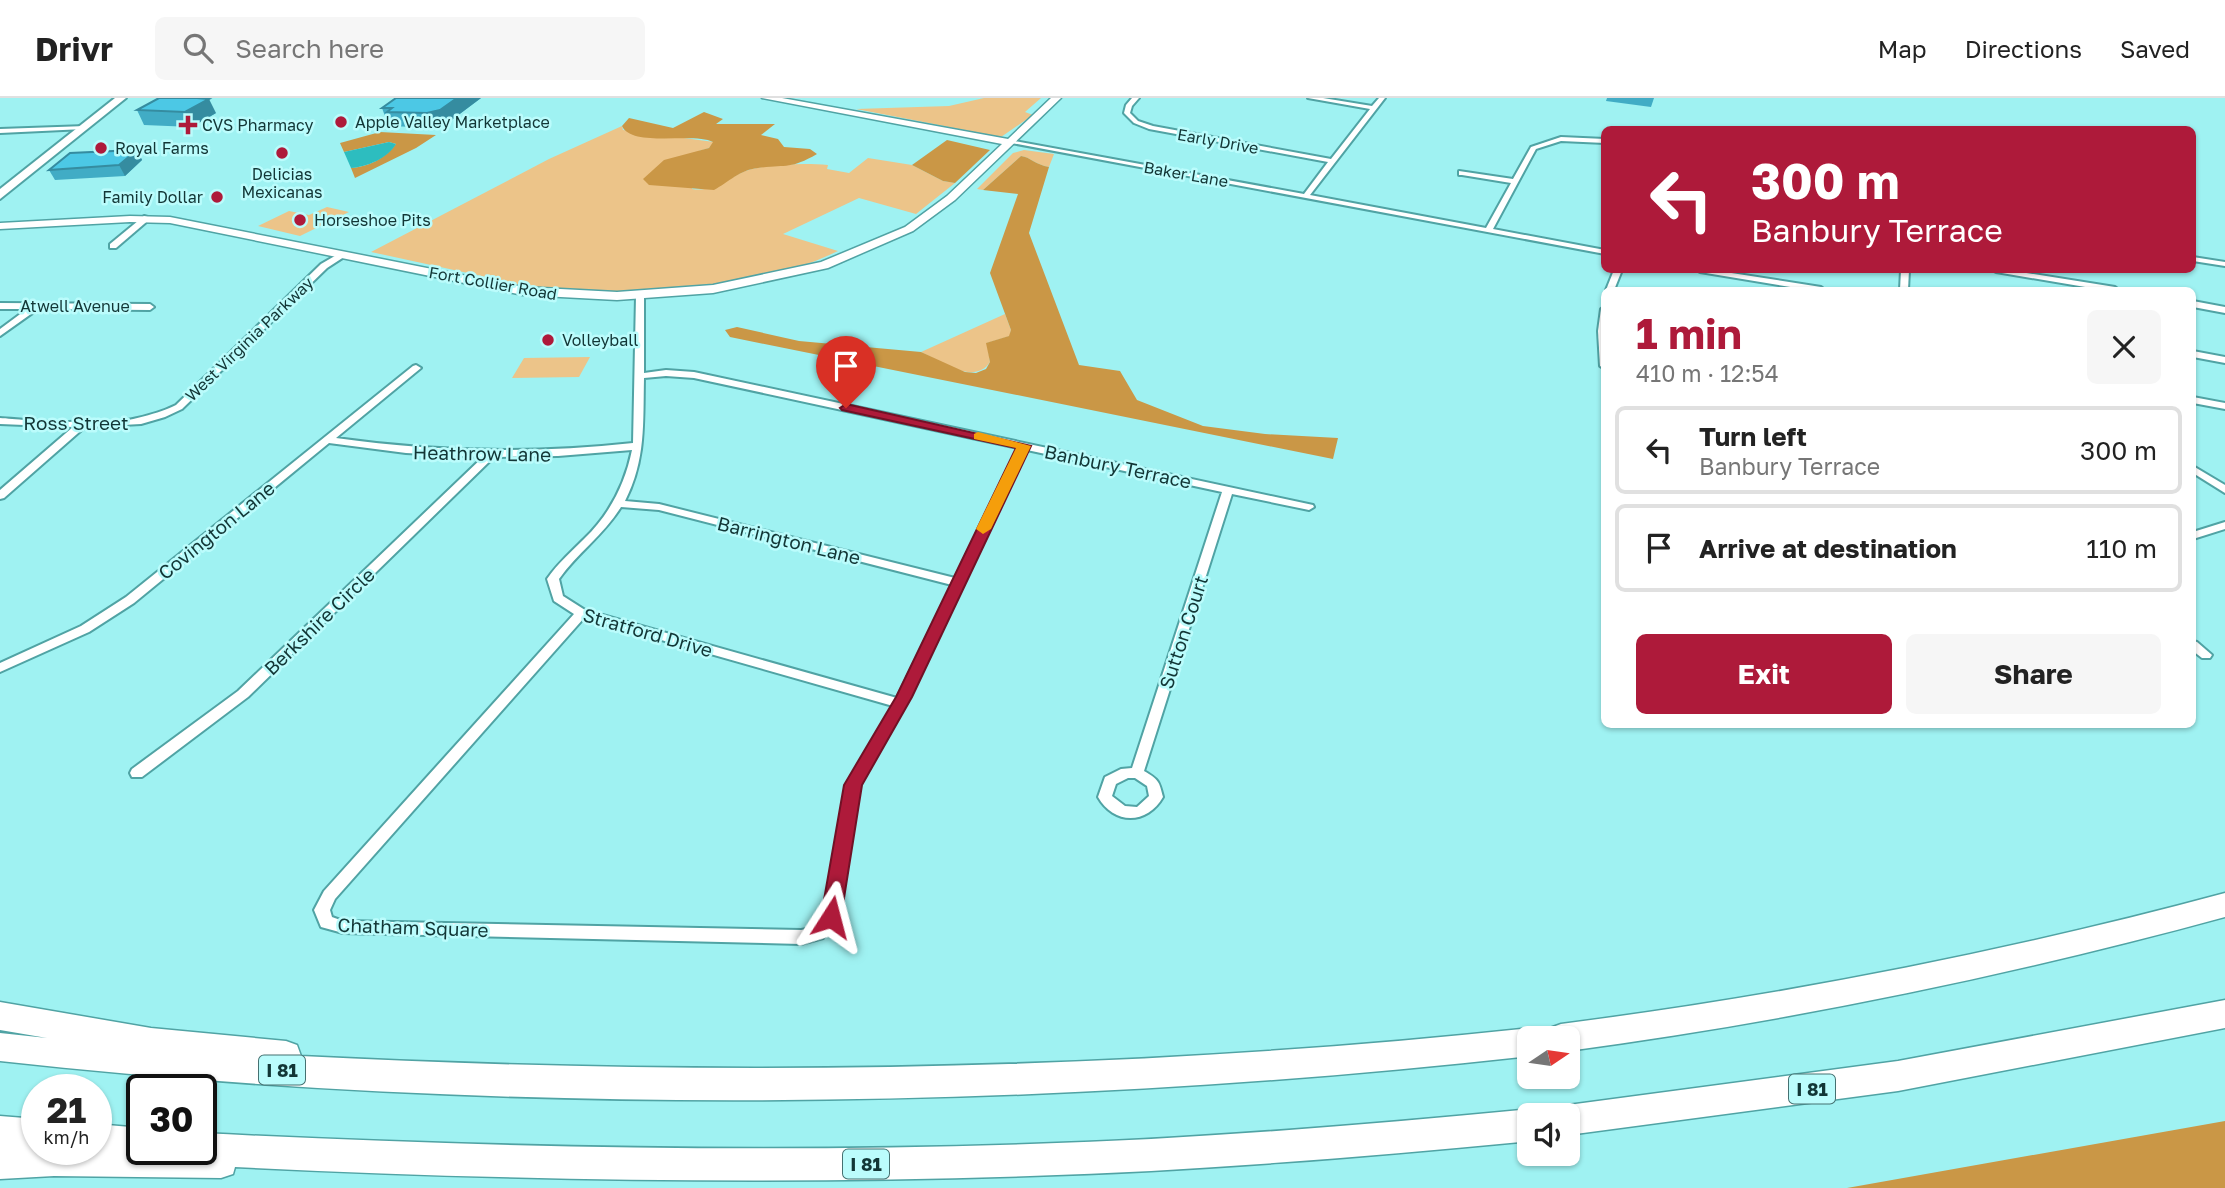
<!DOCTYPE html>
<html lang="en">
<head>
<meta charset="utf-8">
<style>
	:root { --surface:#fff; --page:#f6f6f6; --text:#222; --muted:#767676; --line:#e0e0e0; --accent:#ae1a3a }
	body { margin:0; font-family:"Golos Text",sans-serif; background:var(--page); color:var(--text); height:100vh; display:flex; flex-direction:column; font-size:26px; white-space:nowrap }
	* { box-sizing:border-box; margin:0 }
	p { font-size:23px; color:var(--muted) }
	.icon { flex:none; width:38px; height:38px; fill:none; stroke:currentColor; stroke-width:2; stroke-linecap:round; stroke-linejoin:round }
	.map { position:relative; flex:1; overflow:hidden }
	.drawer { position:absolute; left:1601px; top:189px; width:595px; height:441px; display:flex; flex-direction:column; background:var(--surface); border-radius:10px; box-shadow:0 2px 5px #0004 }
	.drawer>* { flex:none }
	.banner { position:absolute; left:1601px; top:28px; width:595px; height:147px; border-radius:10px; box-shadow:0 2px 5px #0004; background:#ae1a3a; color:#fff; overflow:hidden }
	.needle { width:46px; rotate:77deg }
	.tools { position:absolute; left:1517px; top:928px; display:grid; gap:14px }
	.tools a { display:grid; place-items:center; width:63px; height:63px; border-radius:10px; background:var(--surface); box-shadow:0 2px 5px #0004; font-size:35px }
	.speed { position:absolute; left:21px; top:976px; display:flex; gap:14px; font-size:35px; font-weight:700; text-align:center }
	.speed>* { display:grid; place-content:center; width:91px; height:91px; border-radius:50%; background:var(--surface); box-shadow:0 2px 5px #0004; line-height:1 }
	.speed small { font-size:18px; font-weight:400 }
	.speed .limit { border:4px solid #111; border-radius:10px; background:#fff; color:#111 }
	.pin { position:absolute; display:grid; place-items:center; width:60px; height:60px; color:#fff; margin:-72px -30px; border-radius:50% 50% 50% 0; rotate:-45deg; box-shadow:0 0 7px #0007 }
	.pin .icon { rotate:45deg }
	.me { position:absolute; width:77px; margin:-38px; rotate:9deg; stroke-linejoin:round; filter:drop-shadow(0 0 5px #0008) }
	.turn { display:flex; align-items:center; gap:24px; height:147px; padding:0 35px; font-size:32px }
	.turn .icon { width:91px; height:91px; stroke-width:2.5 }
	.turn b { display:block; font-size:49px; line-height:60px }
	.round { display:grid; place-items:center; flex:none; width:74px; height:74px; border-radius:10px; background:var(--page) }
	.headline { display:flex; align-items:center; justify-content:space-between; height:119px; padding:0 35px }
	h1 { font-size:42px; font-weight:700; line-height:52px; color:var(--accent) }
	.action { display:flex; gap:14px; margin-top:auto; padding:14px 35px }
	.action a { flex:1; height:80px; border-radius:10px; background:var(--accent); color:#fff; font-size:28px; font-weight:700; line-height:80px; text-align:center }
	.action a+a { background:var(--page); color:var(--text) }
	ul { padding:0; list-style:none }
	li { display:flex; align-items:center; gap:21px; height:88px; margin:0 14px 10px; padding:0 21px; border:4px solid var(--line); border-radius:10px }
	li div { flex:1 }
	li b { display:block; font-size:26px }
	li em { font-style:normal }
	header { display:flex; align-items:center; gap:42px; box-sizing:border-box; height:98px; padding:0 35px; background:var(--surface); border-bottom:2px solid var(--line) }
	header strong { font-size:33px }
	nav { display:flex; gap:38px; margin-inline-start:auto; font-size:24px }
	.search { width:490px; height:63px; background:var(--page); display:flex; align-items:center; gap:18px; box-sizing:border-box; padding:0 24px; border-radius:10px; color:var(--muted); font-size:26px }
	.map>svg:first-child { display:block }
	.green { fill:#ecc489 }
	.forest { fill:#ca9746 }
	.water { fill:#2dbdbf }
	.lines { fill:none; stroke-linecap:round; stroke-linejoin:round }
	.street-casing { stroke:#50a3a4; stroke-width:4 }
	.secondary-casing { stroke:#50a3a4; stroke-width:3 }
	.primary-casing { stroke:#50a3a4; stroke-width:4 }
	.highway-casing { stroke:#50a3a4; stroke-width:3 }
	.street { fill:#fff; fill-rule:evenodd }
	.secondary { fill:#fff; fill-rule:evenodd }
	.primary { fill:#fff; fill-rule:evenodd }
	.highway { fill:#fff; fill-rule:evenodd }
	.wall { fill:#41acc5 }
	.shaded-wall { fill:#358ca0 }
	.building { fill:#4cc8e5; stroke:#358ca0; stroke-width:2 }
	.route { fill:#ae1a3a; stroke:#711126; stroke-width:2 }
	.slow { fill:#f59e0b }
	.poi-dot { fill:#ae1a3a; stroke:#bbfcfc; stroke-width:2.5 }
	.labels { text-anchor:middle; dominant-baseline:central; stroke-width:5; stroke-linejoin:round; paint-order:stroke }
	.far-poi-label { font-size:16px; fill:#123636; stroke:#bbfcfc; text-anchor:start }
	.far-street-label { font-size:16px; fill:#123636; stroke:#bbfcfc }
	.shield { fill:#bbfcfc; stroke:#457171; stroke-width:2 }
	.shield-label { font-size:18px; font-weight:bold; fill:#123636 }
	.street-label { font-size:19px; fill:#123636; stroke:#bbfcfc }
</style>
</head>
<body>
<header>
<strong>Drivr</strong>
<div class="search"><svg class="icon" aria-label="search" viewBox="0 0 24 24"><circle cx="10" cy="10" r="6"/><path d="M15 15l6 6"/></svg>Search here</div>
<nav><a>Map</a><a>Directions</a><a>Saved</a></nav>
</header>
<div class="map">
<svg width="2225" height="1090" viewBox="0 0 2225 1090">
	<rect width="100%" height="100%" fill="#9ff2f2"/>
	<g class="green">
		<polygon points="984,0 1041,0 1025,14 1033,17 1001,39 856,11 949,8"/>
		<path d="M622 28 623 32 714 44 709 50 699 53 692 91C719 95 731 74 757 70 779 66 806 65 828 67L827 71 849 75 868 60 912 67 943 83 955 85 916 116 859 100 783 136 838 153C754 194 630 200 538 191 521 189 503 183 486 179 448 171 409 162 371 154L549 61Z"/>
		<path d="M1024 52 1054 56 1049 69C1036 67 1030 59 1021 58L983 92 977 91 1013 55Z"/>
		<polygon points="327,109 349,114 300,138 258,128 289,113 309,117"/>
		<path d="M1005 216 1011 232 1010 238 987 245 990 264C974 288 941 263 921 254Z"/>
		<polygon points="590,259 579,279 512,280 524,260"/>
	</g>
	<g class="forest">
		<path d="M704 14 723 21 716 26H775L761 37 778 41 784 49 810 51 817 56C789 72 787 66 758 70 739 72 729 84 714 92L649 87 643 81 664 62 709 50 713 44C694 34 632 50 622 28L629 20 673 30Z"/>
		<path d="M380 34 436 37 416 50 355 80 351 70C368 69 386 60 396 46L389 44 344 54 340 45Z"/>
		<polygon points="947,42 990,52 955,85 943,83 912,67"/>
		<path d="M1021 58C1030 59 1036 67 1049 69L1029 135 1079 267 1120 273 1137 302 1203 328 1265 336 1338 340 1333 361 730 239 725 232 737 229 799 243 921 254 965 274 976 275 986 271 990 264 986 245 1009 238 1011 232 990 175 1018 96 983 92Z"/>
		<polygon points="2225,1023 2225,1090 1847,1090"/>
	</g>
	<path class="water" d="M389 44 396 46C388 60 367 69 351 70L344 54Z"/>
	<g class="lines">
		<defs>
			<g id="street">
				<polygon points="1132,0 1139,0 1132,8 1130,15 1138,23 1153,28 1331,61 1370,11 1308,0 1323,0 1372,8 1379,0 1385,0 1310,97 1486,130 1511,85 1462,77 1459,77 1459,73 1513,81 1531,49 1561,39 1605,41 1605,45 1561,43 1536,51 1493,131 1605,152 1605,156 1006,44 1009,42 1304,96 1328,64 1149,31 1134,25 1124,15 1126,7"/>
				<polygon points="86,28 87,29 84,31 0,35 0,31"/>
				<polygon points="144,118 151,120 116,150 110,150 110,146"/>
				<path d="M340 155 347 157 327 170 182 311 165 319 141 326 85 329 4 400 0 401V392L73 329 0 326V320C19 321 70 328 85 321 105 331 156 317 176 307L321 166Z"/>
				<polygon points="2193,159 2225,164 2225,168 2193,163"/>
				<polygon points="1614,172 1622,172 1614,192 1606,192"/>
				<polygon points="1696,172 1712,172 1821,189 1825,192 1809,192 1700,174"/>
				<polygon points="1901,172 1909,172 1908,192 1900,192"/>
				<polygon points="1992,172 2008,172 2115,189 2119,192 2103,192 1996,174"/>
				<path d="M640 195 644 198V275L666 272 694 274 1313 407 1314 409 1309 412 1232 396 1144 673C1159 682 1159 683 1163 699 1147 727 1114 727 1098 699L1105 679 1121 671 1132 670 1222 394 1027 352 910 599 860 687 839 819 823 840 801 846 343 835 321 829 314 812 324 793 574 516 554 503 547 481C558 465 571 454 584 441 610 416 625 386 632 352L558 358 494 359 248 599 142 679H132L130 675 132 671 238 593 483 359 406 355 329 345 134 505 89 534 0 574V565L81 528 126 499 413 268 416 267 421 270 336 340C435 354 533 356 633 345L636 198ZM666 278 694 280 1018 350 955 480 659 406 625 403C646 362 643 325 644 280ZM621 409 659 412 952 487 897 600 585 512 563 498 559 481C577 455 604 437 621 409ZM584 520 893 608 846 687 824 817 813 830 801 832 343 823 332 819 330 812 335 801ZM1128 680H1135L1147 688 1149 698 1137 709 1125 708 1112 698 1116 686Z"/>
				<polygon points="2193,203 2225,209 2225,215 2193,209"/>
				<polygon points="0,205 150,206 154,209 150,212 38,211 0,238 0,231 27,211 0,211"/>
				<polygon points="1605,208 1605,271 1600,268 1598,233 1601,211"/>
				<polygon points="2193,253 2225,259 2225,265 2193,259"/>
				<polygon points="2193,299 2225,305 2225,311 2193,305"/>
				<polygon points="2193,368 2225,387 2225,395 2193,375"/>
				<polygon points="2225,424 2225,431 2193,441 2193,434"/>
				<polygon points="2193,543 2197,544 2212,557 2210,560 2202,560 2193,553"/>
			</g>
			<polygon id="secondary" points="762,0 782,0 1008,41 1051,0 1061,0 955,102 913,133 828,170 713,195 617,202 523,197 170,125 130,124 0,131 0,125 130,118 170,119 523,189 617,194 713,187 821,164 905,129 947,98 1002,46"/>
			<polygon id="primary" points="115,0 126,0 0,101 0,91"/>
			<g id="highway">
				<path d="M2225 795V819C2009 878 1790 923 1568 953V940H1546L1550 930 1561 926C1786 897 2006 854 2225 795Z"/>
				<polygon points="2225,902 2225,930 1898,993 1568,1037 1568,1017 1554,1017 1557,1011 1568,1007 1898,963"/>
				<path d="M0 904 151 930 286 943 297 947 301 958C711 979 1122 974 1530 930L1541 934 1543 940H1530V958C1029 1014 501 1018 0 963V935L47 940 0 932Z"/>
				<path d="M1530 1011 1542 1017H1530V1043C1363 1059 1197 1073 1030 1078 765 1087 500 1082 235 1069L233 1076 221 1080 54 1078 0 1081V1018L37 1021V1052H96V1026L142 1030V1052H201V1035C477 1049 753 1055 1030 1046 1197 1041 1364 1027 1530 1011Z"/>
			</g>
		</defs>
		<use href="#street" class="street-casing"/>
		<use href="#secondary" class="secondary-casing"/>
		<use href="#primary" class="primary-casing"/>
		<use href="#highway" class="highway-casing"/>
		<use href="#street" class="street"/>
		<use href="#secondary" class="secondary"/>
		<use href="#primary" class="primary"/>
		<use href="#highway" class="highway"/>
	</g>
	<g class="wall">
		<polygon points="481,0 445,27 432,30 392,28 391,24 387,24 382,10"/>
		<polygon points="1607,0 1654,0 1651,9 1606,3"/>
		<polygon points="137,12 216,15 192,29 144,27"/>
		<polygon points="137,52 142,62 125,78 55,82 49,72"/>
	</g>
	<g class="shaded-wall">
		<polygon points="457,0 481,0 445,27 432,30 427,15"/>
		<polygon points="209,1 216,15 192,29 185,14"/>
		<polygon points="137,52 142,62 125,78 119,67"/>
	</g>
	<g class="building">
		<polygon points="159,0 197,0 209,1 185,14 137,12"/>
		<polygon points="396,0 457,0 440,12 427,15 387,14 392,10 382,10"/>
		<polygon points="137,52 119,67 49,72 70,55"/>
	</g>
	<polygon class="route" points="846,306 1031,348 912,599 862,687 841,819 838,825 824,825 821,819 844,687 896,599 1016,350 842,312 840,310"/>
	<polygon class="slow" points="978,334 1031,348 991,431 983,436 976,431 1016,350 974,341 974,336"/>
	<g class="poi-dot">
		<circle cx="341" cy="24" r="7"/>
		<path d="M184.5 16.5h7v7h7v7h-7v7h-7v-7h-7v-7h7z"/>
		<circle cx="101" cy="50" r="7"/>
		<circle cx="282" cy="55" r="7"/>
		<circle cx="217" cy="99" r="7"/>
		<circle cx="300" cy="122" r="7"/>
		<circle cx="548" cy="242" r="7"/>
	</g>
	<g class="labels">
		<g class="far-poi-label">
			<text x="355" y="24">Apple Valley Marketplace</text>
			<text x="202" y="27">CVS Pharmacy</text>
			<text x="115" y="50">Royal Farms</text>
			<text x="282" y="76" text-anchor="middle">Delicias<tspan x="282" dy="18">Mexicanas</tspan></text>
			<text x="203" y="99" text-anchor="end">Family Dollar</text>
			<text x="314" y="122">Horseshoe Pits</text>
			<text x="562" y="242">Volleyball</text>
		</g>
		<g class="far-street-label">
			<text transform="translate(1218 43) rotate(10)">Early Drive</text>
			<text transform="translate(1186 76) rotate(10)">Baker Lane</text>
			<text transform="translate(493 185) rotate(10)">Fort Collier Road</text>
			<text x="75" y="208">Atwell Avenue</text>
			<text transform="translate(249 241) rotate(-44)">West Virginia Parkway</text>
		</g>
		<g class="shield">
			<rect x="259" y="957.5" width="46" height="29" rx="5"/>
			<rect x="1789" y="976.5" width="46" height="29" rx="5"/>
			<rect x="843" y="1051.5" width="46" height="29" rx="5"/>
		</g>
		<g class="shield-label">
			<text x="282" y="972">I 81</text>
			<text x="1812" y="991">I 81</text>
			<text x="866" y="1066">I 81</text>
		</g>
		<g class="street-label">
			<text x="76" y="324">Ross Street</text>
			<text transform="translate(482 355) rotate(1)">Heathrow Lane</text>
			<text transform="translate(1118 368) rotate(12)">Banbury Terrace</text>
			<text transform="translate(216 432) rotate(-39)">Covington Lane</text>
			<text transform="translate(789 442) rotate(14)">Barrington Lane</text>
			<text transform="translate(319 523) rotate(-44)">Berkshire Circle</text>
			<text transform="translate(648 534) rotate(16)">Stratford Drive</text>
			<text transform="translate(1183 534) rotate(-72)">Sutton Court</text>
			<text transform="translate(413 829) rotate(2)">Chatham Square</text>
		</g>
	</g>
</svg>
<div class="tools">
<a><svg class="needle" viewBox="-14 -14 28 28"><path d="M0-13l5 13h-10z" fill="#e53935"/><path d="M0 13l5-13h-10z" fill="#767676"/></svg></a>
<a><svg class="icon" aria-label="sound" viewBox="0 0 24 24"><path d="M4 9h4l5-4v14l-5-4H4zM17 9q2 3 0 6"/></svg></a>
</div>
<div class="speed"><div>21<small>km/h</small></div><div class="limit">30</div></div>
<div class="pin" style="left:846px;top:310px;background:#d93025"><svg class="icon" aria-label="arrive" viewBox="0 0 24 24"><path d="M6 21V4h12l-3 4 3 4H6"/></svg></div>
<svg class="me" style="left:831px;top:819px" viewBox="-20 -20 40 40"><path d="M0-17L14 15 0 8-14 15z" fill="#ae1a3a" stroke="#fff" stroke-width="4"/></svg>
<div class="banner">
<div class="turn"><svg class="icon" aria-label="left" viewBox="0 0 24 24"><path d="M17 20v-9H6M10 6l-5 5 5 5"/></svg><div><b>300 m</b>Banbury Terrace</div></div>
</div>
<section class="drawer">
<div class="headline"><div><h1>1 min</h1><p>410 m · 12:54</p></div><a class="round"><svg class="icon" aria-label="close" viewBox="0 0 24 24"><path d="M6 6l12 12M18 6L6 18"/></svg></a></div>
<ul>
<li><svg class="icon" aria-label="left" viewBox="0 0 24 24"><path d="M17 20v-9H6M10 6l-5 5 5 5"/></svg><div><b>Turn left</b><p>Banbury Terrace</p></div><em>300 m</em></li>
<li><svg class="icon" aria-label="arrive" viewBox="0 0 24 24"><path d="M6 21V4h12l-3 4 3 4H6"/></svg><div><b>Arrive at destination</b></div><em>110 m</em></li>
</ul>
<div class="action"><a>Exit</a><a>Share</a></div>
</section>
</div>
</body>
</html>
